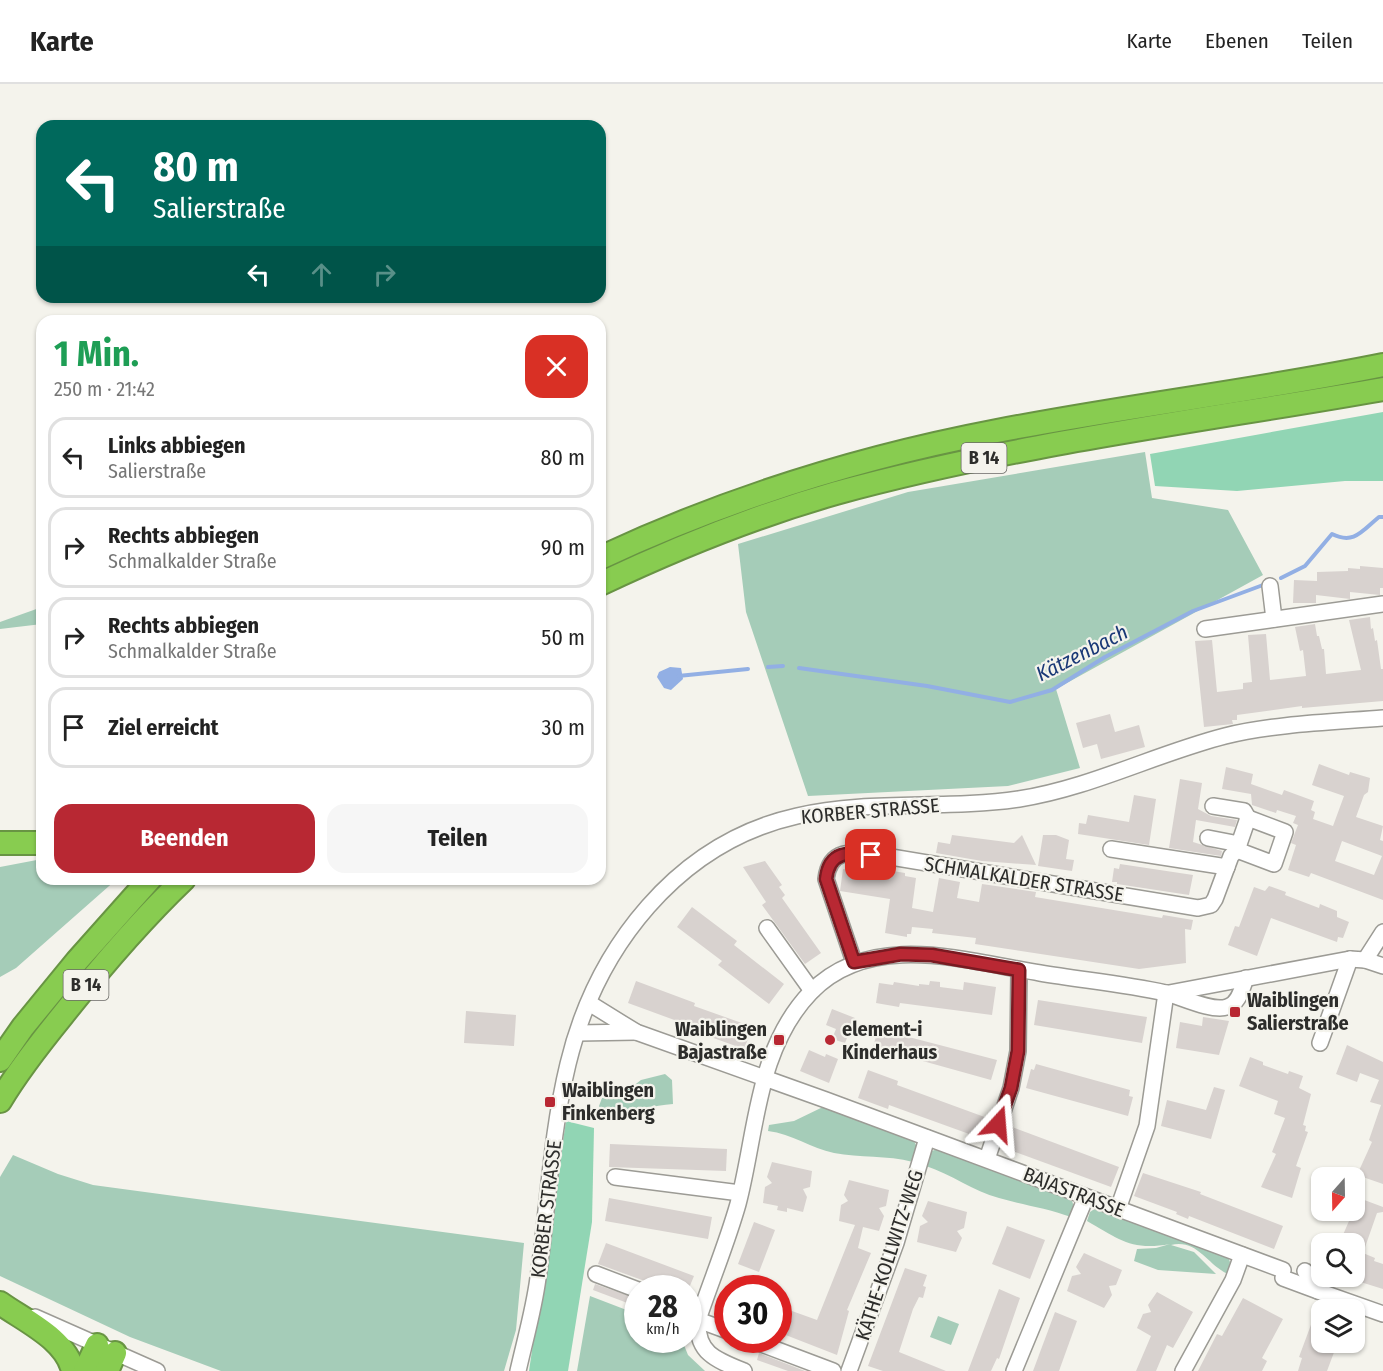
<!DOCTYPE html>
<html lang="de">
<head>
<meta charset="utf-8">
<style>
	:root { --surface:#fff; --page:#f6f6f6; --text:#222; --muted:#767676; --line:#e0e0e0; --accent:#b82833 }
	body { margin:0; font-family:"Fira Sans Condensed",sans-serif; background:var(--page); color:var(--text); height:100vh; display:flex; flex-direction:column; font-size:22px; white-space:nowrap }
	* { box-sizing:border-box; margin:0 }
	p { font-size:20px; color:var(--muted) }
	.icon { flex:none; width:33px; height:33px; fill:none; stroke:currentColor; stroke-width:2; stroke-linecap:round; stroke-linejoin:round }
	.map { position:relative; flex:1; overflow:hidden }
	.side { position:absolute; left:36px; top:231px; width:570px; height:570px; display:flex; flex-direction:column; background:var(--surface); border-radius:18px; box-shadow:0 2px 4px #0004 }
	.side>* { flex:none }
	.guide { position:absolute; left:36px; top:36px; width:570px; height:183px; border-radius:18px; box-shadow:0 2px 4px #0004; background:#00695c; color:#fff; overflow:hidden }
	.needle { width:39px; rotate:200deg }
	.controls { position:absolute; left:1311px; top:1083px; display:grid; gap:12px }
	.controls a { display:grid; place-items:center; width:54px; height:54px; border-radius:12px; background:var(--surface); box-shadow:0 2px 4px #0004; font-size:30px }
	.speed { position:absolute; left:624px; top:1191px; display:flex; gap:12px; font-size:30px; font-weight:700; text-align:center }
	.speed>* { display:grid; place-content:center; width:78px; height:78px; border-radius:50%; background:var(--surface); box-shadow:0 2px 4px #0004; line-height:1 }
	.speed small { font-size:15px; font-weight:400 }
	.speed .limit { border:9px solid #d22; background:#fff; color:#111 }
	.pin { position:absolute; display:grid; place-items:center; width:51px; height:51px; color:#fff; margin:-26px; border-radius:12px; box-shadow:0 3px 9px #0006 }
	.me { position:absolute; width:66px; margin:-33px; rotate:19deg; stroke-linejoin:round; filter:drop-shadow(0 0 4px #0008) }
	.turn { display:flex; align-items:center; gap:21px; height:126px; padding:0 18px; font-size:27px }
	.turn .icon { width:78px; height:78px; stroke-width:2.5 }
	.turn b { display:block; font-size:42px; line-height:51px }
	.lanes { display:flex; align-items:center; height:57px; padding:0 18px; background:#0003; justify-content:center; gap:30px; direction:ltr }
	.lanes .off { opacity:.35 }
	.round { display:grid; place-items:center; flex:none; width:63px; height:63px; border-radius:18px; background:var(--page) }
	.overview { display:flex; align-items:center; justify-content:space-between; height:102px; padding:0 18px }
	h1 { font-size:36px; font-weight:700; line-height:45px; color:#1e9e55 }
	.cta { display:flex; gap:12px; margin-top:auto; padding:12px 18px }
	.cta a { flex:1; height:69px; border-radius:18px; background:var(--accent); color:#fff; font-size:24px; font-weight:700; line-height:69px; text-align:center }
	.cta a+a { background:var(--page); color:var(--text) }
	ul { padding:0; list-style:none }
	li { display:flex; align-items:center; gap:18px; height:81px; margin:0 12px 9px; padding:0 6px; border:3px solid var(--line); border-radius:18px }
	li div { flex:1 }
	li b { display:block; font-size:22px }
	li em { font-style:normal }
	header { display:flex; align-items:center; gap:36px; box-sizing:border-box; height:84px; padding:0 30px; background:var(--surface); border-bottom:2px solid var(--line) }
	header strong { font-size:28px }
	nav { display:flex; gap:33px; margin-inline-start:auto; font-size:21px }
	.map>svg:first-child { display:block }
	.green { fill:#a5ccb8 }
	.forest { fill:#91d5b4 }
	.water { fill:#92afe4 }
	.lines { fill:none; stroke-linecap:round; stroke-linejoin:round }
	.stream { stroke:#92afe4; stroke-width:4 }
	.building { fill:#d8d2cf; fill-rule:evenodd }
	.minor-casing { stroke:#9c9b95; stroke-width:18 }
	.highway-casing { stroke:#689443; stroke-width:26 }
	.minor { stroke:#fff; stroke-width:15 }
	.highway { stroke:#88cc50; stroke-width:22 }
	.route-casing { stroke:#781a21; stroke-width:15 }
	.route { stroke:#b82833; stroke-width:10 }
	.poi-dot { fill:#b82833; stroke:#f4f3ec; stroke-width:2 }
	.labels { text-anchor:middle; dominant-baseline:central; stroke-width:4.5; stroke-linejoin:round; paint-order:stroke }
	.shield { fill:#f4f3ec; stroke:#696865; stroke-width:1.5 }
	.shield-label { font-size:18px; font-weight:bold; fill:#2d2d2b }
	.street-label { font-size:20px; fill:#2d2d2b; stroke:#f4f3ec }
	.poi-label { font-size:20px; font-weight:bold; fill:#2d2d2b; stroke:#f4f3ec; text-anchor:start }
	.water-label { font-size:21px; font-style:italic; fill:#193876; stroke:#f4f3ec }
</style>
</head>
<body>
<header>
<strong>Karte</strong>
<nav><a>Karte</a><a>Ebenen</a><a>Teilen</a></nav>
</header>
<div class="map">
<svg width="1383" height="1287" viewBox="0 0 1383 1287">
	<rect width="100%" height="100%" fill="#f4f3ec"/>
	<g class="green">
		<polygon points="1145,368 1152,414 1228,426 1263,491 1056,605 1080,684 1008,702 808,712 746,528 738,460 908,408"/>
		<polygon points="42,523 42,540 0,545 0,538"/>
		<polygon points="42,775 42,795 117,795 16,884 0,893 0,783"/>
		<path d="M665 990 672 996 673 1020C650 1021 625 1033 602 1028L599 1022 602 1014 632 1003 641 996Z"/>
		<path d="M825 1022 913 1055 917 1063 913 1078C887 1071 860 1074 834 1069 811 1064 792 1050 768 1047L769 1041 794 1037Z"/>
		<path d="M937 1065 1071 1114 1074 1123 1071 1133C1047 1124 1023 1121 999 1114 973 1107 951 1090 926 1082L932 1067Z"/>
		<polygon points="13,1071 58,1090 93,1101 524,1159 516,1246 504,1287 221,1287 130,1253 0,1192 0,1093"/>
		<path d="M1096 1124 1228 1173 1230 1178 1228 1190C1207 1181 1198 1155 1171 1161L1194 1168 1216 1190 1158 1186 1134 1177 1137 1165 1156 1164 1170 1160C1131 1167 1119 1155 1087 1137L1090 1128Z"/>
		<polygon points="590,1212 637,1230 638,1256 682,1256 688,1271 705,1287 577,1287"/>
		<polygon points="938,1232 959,1240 951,1261 930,1253"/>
	</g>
	<g class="forest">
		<polygon points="1383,328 1383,397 1345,397 1237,407 1155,402 1150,370"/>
		<polygon points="566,1037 594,1044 592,1138 568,1287 529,1287"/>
	</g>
	<polygon class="water" points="670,583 681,584 683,595 671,606 664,604 657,593 659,588"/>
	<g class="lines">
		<g class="stream">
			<path d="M1281 494 1305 482 1332 450C1354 461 1362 447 1379 433H1383"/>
			<polyline points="768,583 783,582"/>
			<polyline points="799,584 927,602 1010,618 1052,606 1105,573 1193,527 1263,501"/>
			<polyline points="678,592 748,585"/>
		</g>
	</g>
	<g class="building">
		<polygon points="1360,482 1383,484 1383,504 1380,504 1380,511 1350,508 1350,515 1316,511 1316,519 1293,519 1294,496 1317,497 1317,488 1348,487 1348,484 1360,485"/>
		<polygon points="1370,533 1371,545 1373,544 1375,557 1377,556 1381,585 1383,585 1383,617 1302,624 1302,622 1237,631 1237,636 1232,636 1233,640 1204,643 1195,557 1212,556 1217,608 1243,605 1243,599 1252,598 1248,551 1266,550 1270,596 1306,592 1303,566 1300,567 1295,543 1315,540 1317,552 1319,552 1322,565 1324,565 1326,590 1361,586 1349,536"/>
		<polygon points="1110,630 1115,648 1139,641 1145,663 1101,675 1097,660 1083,664 1076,639"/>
		<path d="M1319 680 1349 691 1350 688 1370 694 1368 708 1364 711 1356 733 1383 742 1380 756 1383 757V816L1311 789 1309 793 1288 786 1296 761 1291 759 1298 741 1293 739 1296 732 1277 726 1276 729 1252 721 1251 710 1222 705 1226 683 1253 690 1251 700 1282 711 1284 706 1314 717 1311 726 1315 728 1313 735 1333 742 1344 712 1312 701ZM1342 757 1382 772 1374 791 1335 777Z"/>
		<polygon points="1180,695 1202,699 1198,725 1211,732 1237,736 1235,743 1196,736 1193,758 1222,767 1221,772 1169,764"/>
		<polygon points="1134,711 1156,715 1149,761 1078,750 1079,739 1086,740 1088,731 1129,738"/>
		<polygon points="952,751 1014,759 1022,751 1036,781 982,777 936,769 938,758 950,760"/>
		<polygon points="1043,751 1056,751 1069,756 1066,775 1074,776 1072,787 1038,782"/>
		<polygon points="765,777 782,801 779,803 785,811 782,814 821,869 805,880 762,821 766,818 743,783"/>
		<polygon points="851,780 905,789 905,792 916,794 912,824 933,828 939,794 960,798 957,814 979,818 982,800 1036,808 1035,813 1162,834 1163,831 1193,836 1191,846 1185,845 1186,879 1139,885 975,860 976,854 932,849 933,845 912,843 911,850 907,850 907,853 885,849 890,815 840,807 843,785 850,786"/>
		<polygon points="1120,780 1193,791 1189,811 1117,800 1117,798 1112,798 1114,784 1119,785"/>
		<polygon points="1269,802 1286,808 1285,811 1319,824 1320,820 1337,827 1337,833 1349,838 1343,854 1338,853 1337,858 1271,834 1257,872 1228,861 1235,842 1239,843 1254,803 1265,807"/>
		<polygon points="692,823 737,857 734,861 784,900 769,920 718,881 722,877 677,843"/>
		<polygon points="636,897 695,919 694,922 753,943 744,965 694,947 687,943 688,941 628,919"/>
		<polygon points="930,897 940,898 940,903 963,906 964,898 996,903 992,931 900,919 899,923 876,919 879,899 893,901 894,898 919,902 919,900 929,901"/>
		<polygon points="1038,916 1147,933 1142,959 1034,941"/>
		<polygon points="832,925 855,934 845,959 832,955 836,945 826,941"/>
		<polygon points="466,927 516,931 514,962 464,959"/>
		<polygon points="1203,933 1229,937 1219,971 1176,964 1180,938 1202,942"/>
		<polygon points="878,945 997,976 991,996 894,969 893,973 872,967"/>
		<polygon points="1347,961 1383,978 1383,1100 1357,1091 1372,1058 1369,1056 1381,1021 1370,1018 1379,996 1360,989 1357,998 1336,990"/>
		<polygon points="809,966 825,973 826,970 838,975 829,999 800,987"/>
		<polygon points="1250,973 1263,978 1263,981 1288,990 1289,987 1303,992 1299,1004 1311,1010 1303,1041 1306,1042 1305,1047 1308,1048 1296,1082 1301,1084 1292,1114 1261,1103 1276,1070 1272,1068 1285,1034 1274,1030 1278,1017 1239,1002"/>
		<polygon points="1036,980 1130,1006 1129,1012 1133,1013 1128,1032 1026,1004 1031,985 1034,986"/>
		<polygon points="868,986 898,997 897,1001 990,1035 983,1055 889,1021 888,1025 858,1014"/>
		<polygon points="1214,1003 1225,1006 1211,1055 1161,1042 1167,1016 1206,1026"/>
		<polygon points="1012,1043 1119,1083 1111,1103 1004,1064"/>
		<polygon points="610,1060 727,1065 726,1087 609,1083"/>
		<polygon points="772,1078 812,1087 810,1103 803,1105 807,1113 803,1128 787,1124 787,1128 777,1126 778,1122 763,1119 765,1103 772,1099 767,1093"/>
		<polygon points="1143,1089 1201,1108 1200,1110 1283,1142 1274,1165 1189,1132 1188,1135 1176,1130 1177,1128 1134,1112"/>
		<polygon points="849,1096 889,1106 886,1122 879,1124 884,1132 879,1147 863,1143 858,1164 871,1169 847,1226 849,1227 837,1271 778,1248 778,1222 817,1236 855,1141 839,1137 841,1121 848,1117 844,1111"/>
		<polygon points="609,1114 712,1133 708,1155 605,1137"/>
		<polygon points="1359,1114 1383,1123 1383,1128 1377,1129 1363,1169 1375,1174 1374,1177 1383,1180 1383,1205 1354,1196 1354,1160 1339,1160"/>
		<polygon points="928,1117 967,1128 964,1144 957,1147 962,1154 956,1168 917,1158 920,1142 928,1138 922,1132"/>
		<polygon points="754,1138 775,1146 759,1188 738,1180"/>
		<polygon points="1007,1142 1045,1156 1030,1195 992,1180"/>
		<polygon points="606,1159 694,1192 689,1204 664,1204 598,1180"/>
		<polygon points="1084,1169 1122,1186 1116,1201 1109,1202 1112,1211 1104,1224 1067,1207 1072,1192 1081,1190 1076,1183"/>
		<polygon points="905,1184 927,1191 923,1202 926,1203 923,1214 919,1213 913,1225 899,1268 946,1287 883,1287 868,1282"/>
		<polygon points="595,1200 638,1215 638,1223 593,1206"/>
		<polygon points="999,1205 1020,1214 999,1275 997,1274 991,1287 968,1287"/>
		<polygon points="1157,1208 1193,1228 1173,1264 1167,1261 1156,1287 1136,1287 1151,1252 1137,1244 1143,1230 1151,1228 1148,1221"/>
		<polygon points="1243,1214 1283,1235 1262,1274 1267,1277 1262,1287 1198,1287 1217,1250 1222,1252"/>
		<polygon points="1055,1228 1077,1237 1059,1287 1033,1287"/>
		<polygon points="1312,1238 1322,1241 1322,1258 1336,1258 1336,1263 1327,1287 1298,1287 1302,1274 1299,1273"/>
		<polygon points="759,1269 805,1287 788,1287 757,1276"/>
	</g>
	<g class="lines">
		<defs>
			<g id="minor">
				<polyline points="1270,502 1274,535"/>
				<polyline points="1205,545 1383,520"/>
				<polyline points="1213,722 1244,727 1248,734"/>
				<polyline points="1208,754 1239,760"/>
				<polyline points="1111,765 1227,783"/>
				<polyline points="767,844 812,907"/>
				<polyline points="1365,876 1383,848"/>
				<path d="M854 878 826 795C830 760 859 769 885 772L1198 824 1211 821 1215 815 1231 772 1237 766 1248 734 1285 748 1274 780 1237 766"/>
				<polyline points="1169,909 1350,875 1365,876 1383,882"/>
				<polyline points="589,919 636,948 826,1016 1283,1186"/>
				<polyline points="578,949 636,948"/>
				<polyline points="1320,959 1350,875"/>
				<polyline points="987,1075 1011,1004 1018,967 1019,886"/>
				<polyline points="615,1093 740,1109"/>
				<polyline points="1118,1125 1147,1042 1166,909"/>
				<polyline points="1305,1187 1318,1207 1383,1230"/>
				<polyline points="596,1190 638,1206"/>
				<polyline points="1283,1194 1318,1207"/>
				<polyline points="35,1233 157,1287"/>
				<polyline points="698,1236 728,1247"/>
				<polyline points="751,1256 833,1287"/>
				<path d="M518 1287C525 1256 534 1225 538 1194 548 1123 551 1050 568 980 596 864 677 759 797 732 870 715 946 726 1019 715 1090 704 1155 670 1225 652 1272 640 1334 638 1383 634"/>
				<path d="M744 1287C716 1276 696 1269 698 1236 711 1197 727 1159 738 1120 757 1048 756 965 811 908 871 846 966 877 1040 889 1082 896 1124 900 1166 909 1181 913 1212 928 1227 923 1239 920 1242 904 1246 894"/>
				<polyline points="849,1287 896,1159 927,1054"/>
				<polyline points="1014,1287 1086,1113"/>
				<polyline points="1183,1287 1233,1196 1242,1171"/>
			</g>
			<g id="highway">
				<path d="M600 474C726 415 861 373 997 347 1125 322 1255 307 1383 281"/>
				<path d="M600 500C676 464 755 432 836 409 1015 360 1200 337 1383 305"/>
				<polyline points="0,759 42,759"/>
				<polyline points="0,976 23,943 77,877 150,795"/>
				<path d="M0 1017C18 987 40 959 62 932 100 884 140 837 184 795"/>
				<path d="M0 1219C25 1237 66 1255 73 1287"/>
				<polyline points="85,1287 97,1261"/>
				<polyline points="107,1287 115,1269"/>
			</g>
		</defs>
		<use href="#minor" class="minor-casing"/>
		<use href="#highway" class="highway-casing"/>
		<use href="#minor" class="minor"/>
		<use href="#highway" class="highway"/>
	</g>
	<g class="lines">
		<defs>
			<path id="route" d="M871 771C848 768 829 767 826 795L854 878 901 870 932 871 1019 886 1018 967 1011 1004 998 1040"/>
		</defs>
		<use href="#route" class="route-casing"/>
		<use href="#route" class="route"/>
	</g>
	<g class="poi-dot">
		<rect x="1229" y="922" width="12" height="12" rx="3"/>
		<rect x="773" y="950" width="12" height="12" rx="3"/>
		<circle cx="830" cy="956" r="6"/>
		<rect x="544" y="1012" width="12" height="12" rx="3"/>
	</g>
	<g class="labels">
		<g class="shield">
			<rect x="961.5" y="359" width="45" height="30" rx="4.5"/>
			<rect x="63.5" y="886" width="45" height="30" rx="4.5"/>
		</g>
		<g class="shield-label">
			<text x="984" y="374">B 14</text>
			<text x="86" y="901">B 14</text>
		</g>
		<g class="street-label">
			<text transform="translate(870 727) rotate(-5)">KORBER STRASSE</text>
			<text transform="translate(1024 795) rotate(9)">SCHMALKALDER STRASSE</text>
			<text transform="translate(1074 1108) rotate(21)">BAJASTRASSE</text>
			<text transform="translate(546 1125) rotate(-83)">KORBER STRASSE</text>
			<text transform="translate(889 1171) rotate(-72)">KÄTHE-KOLLWITZ-WEG</text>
		</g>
		<g class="poi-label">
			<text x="1247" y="916">Waiblingen<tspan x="1247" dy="23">Salierstraße</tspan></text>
			<text x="767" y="945" text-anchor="end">Waiblingen<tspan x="767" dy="23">Bajastraße</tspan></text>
			<text x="842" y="945">element-i<tspan x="842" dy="23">Kinderhaus</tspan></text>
			<text x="562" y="1006">Waiblingen<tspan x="562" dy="23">Finkenberg</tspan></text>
		</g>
		<g class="water-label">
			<text transform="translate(1082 569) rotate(-27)">Kätzenbach</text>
		</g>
	</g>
</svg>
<div class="controls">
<a><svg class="needle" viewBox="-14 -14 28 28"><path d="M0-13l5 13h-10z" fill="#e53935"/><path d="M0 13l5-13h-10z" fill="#767676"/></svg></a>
<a><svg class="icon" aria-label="search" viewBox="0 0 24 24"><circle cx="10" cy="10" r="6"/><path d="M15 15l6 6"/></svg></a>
<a><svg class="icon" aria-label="layers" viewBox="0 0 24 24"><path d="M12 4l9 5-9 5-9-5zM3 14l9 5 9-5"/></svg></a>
</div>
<div class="speed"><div>28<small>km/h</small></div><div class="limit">30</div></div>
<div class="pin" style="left:871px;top:771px;background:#d93025"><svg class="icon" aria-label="arrive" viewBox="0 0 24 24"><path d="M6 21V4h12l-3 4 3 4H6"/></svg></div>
<svg class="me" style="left:998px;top:1040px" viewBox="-20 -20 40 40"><path d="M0-17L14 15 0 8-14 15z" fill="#b82833" stroke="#fff" stroke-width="4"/></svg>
<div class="guide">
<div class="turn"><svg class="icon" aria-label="left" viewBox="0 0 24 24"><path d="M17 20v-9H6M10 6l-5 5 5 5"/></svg><div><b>80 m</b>Salierstraße</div></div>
<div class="lanes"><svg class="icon" aria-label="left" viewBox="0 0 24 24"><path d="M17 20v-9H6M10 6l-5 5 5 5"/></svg><svg class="icon off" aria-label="ahead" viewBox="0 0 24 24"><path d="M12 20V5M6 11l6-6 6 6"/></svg><svg class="icon off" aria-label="right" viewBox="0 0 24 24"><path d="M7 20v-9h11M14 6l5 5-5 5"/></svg></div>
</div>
<section class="side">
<div class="overview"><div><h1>1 Min.</h1><p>250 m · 21:42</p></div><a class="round" style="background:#d93025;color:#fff"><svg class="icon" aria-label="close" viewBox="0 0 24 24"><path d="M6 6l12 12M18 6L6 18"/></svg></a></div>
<ul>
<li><svg class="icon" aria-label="left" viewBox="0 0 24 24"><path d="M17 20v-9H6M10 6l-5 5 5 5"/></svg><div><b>Links abbiegen</b><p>Salierstraße</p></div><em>80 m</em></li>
<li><svg class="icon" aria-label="right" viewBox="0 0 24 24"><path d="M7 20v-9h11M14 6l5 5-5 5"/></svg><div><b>Rechts abbiegen</b><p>Schmalkalder Straße</p></div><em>90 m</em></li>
<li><svg class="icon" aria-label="right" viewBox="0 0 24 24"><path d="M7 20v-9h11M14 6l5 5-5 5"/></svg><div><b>Rechts abbiegen</b><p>Schmalkalder Straße</p></div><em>50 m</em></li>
<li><svg class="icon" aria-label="arrive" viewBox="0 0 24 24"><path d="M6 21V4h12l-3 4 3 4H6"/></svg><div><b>Ziel erreicht</b></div><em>30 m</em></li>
</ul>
<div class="cta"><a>Beenden</a><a>Teilen</a></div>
</section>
</div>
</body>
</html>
